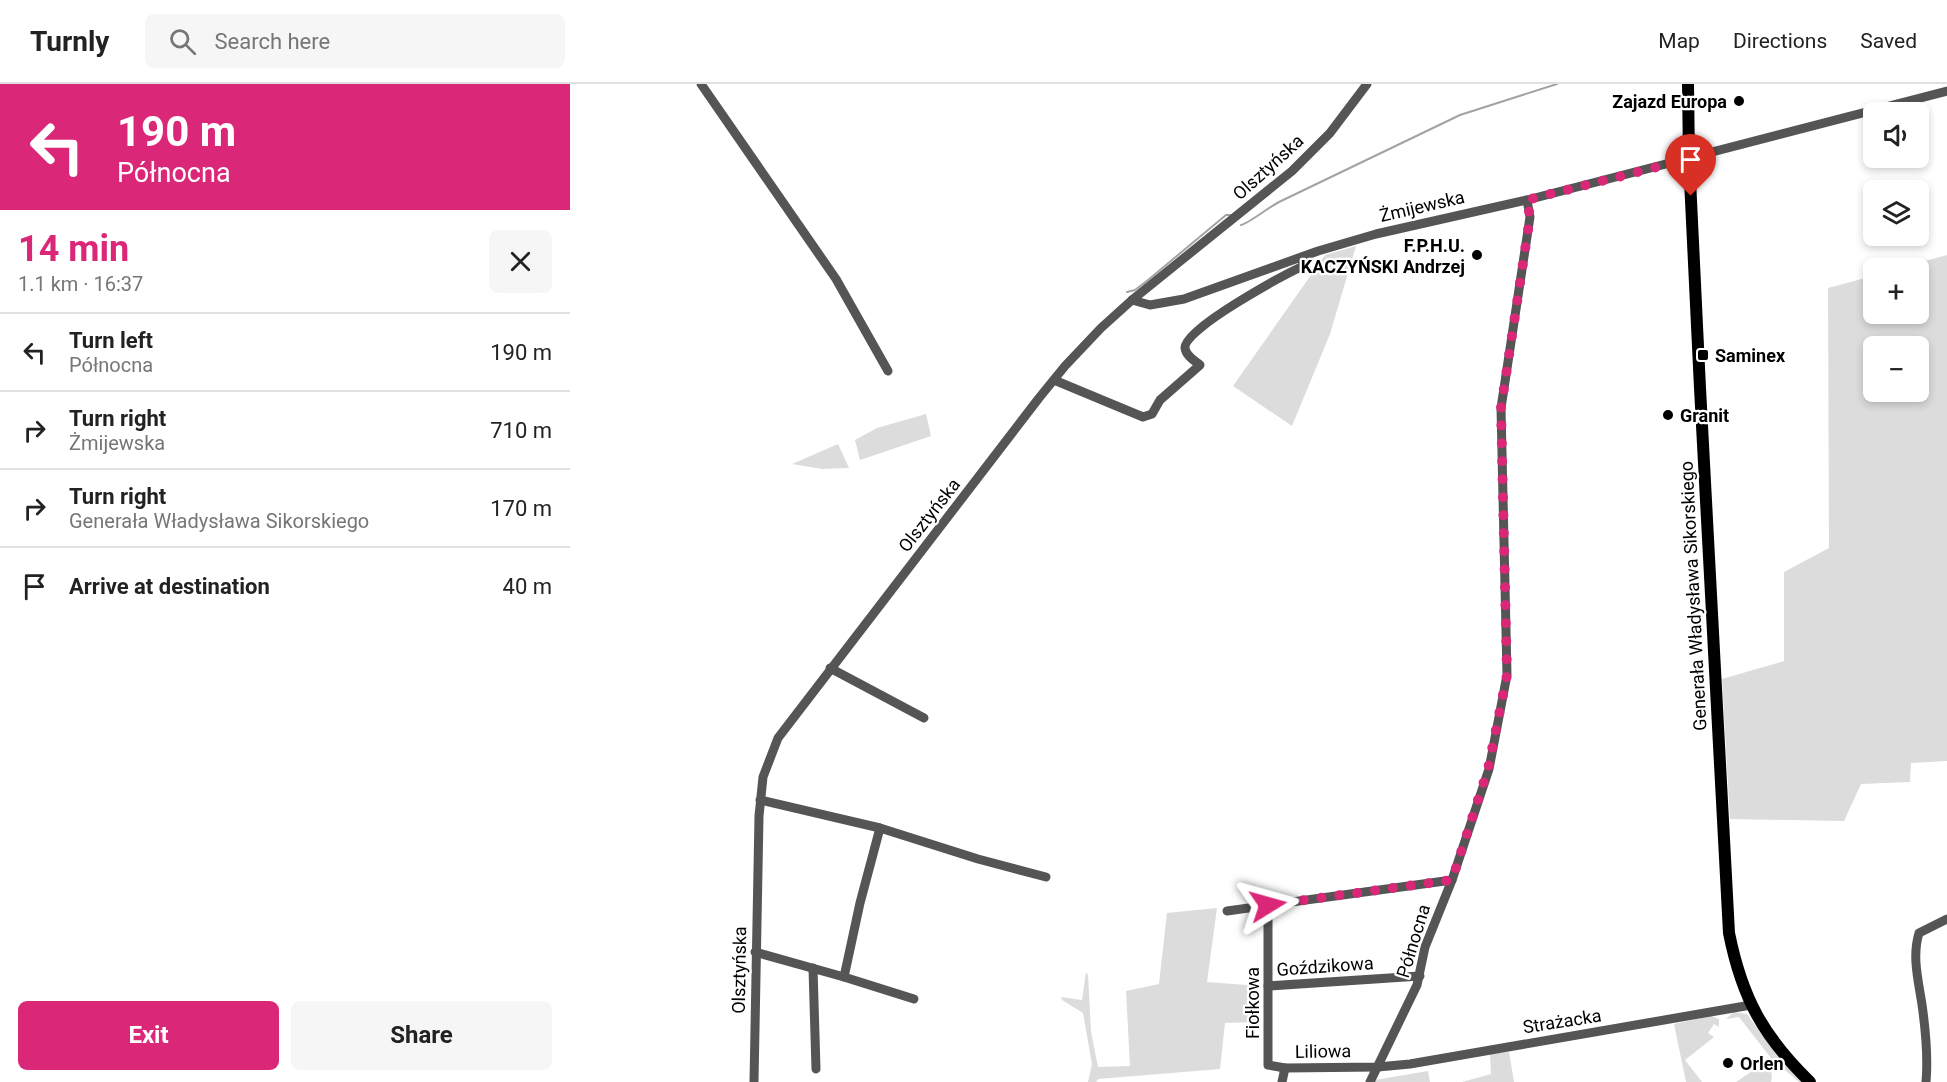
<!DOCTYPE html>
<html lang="en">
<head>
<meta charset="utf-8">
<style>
	:root { --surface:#fff; --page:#f6f6f6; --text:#222; --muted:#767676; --line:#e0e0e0; --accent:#db2777 }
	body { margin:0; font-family:Roboto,sans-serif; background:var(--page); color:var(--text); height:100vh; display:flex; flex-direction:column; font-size:22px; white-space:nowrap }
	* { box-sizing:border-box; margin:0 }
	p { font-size:20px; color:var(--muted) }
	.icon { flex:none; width:33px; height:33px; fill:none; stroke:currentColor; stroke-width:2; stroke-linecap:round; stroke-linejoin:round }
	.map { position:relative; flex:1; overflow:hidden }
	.details { display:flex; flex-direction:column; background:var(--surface); width:570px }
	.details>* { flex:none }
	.top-card { background:#db2777; color:#fff; overflow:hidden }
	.tools { position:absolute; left:1293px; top:18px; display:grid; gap:12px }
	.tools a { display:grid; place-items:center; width:66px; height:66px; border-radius:9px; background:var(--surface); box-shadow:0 3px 9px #0003; font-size:30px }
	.pin { position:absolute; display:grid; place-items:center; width:51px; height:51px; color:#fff; margin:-62px -26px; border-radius:50% 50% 50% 0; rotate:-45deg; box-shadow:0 0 6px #0007 }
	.pin .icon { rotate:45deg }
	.me { position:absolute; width:66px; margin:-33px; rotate:82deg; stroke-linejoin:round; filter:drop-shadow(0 0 4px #0008) }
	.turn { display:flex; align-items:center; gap:21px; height:126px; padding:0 18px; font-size:27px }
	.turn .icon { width:78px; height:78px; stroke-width:2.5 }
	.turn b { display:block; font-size:42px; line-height:51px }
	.round { display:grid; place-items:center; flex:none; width:63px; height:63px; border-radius:9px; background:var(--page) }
	.head { display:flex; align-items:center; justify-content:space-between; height:102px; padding:0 18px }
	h1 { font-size:36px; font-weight:700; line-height:45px; color:var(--accent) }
	.primary-button { display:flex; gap:12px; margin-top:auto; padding:12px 18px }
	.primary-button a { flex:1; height:69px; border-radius:9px; background:var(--accent); color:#fff; font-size:24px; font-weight:700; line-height:69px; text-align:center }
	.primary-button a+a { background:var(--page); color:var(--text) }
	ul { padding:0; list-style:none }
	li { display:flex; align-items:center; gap:18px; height:78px; padding:0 18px; border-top:2px solid var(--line) }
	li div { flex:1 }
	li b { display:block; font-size:22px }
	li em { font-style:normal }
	header { display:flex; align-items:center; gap:36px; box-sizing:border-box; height:84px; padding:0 30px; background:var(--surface); border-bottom:2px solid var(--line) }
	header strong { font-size:28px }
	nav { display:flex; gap:33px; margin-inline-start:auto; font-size:21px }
	.search { width:420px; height:54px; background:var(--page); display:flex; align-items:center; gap:15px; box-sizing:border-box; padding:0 21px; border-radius:9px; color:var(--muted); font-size:22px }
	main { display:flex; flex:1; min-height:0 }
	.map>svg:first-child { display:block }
	.green { fill:#dcdcdc; fill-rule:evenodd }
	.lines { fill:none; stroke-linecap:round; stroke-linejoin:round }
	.stream { stroke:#a3a3a3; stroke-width:2 }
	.minor { stroke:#555; stroke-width:9 }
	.major { stroke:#000; stroke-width:12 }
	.route { stroke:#db2777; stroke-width:10; stroke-dasharray:0 18 }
	.poi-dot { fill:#000; stroke:#fff; stroke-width:2 }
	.labels { text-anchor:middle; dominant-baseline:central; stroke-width:4.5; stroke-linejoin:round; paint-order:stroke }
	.poi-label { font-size:18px; font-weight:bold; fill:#000; stroke:#fff; text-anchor:start }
	.street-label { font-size:18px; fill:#000; stroke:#fff }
</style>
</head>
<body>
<header>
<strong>Turnly</strong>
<div class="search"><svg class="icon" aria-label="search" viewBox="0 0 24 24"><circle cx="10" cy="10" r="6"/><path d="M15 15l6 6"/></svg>Search here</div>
<nav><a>Map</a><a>Directions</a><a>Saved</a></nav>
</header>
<main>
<section class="details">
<div class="top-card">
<div class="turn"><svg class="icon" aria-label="left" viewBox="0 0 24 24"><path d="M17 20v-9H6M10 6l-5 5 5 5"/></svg><div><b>190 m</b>Północna</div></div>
</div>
<div class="head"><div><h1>14 min</h1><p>1.1 km · 16:37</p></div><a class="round"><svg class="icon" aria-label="close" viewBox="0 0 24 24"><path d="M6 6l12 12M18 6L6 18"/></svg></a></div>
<ul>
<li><svg class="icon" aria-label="left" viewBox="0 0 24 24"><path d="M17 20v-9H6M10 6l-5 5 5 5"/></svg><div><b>Turn left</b><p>Północna</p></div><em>190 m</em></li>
<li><svg class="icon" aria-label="right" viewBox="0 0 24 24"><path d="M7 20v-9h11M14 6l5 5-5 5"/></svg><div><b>Turn right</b><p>Żmijewska</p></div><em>710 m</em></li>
<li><svg class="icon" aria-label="right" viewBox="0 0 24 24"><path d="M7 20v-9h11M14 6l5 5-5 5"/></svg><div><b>Turn right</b><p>Generała Władysława Sikorskiego</p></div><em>170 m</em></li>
<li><svg class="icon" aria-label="arrive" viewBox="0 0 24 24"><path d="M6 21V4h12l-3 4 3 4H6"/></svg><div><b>Arrive at destination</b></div><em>40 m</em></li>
</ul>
<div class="primary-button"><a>Exit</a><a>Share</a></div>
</section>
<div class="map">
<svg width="1377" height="998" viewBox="0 0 1377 998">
	<rect width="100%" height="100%" fill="#fff"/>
	<g class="green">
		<polygon points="786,162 760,250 722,342 663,302 755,171"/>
		<path d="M1377 171V677L1341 679 1340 698 1291 700 1274 737 1160 735 1152 595 1214 577V488L1259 464 1258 204 1303 192 1304 230H1348V184H1329ZM1348 262V308H1304V262Z"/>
		<polygon points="356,330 361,352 290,376 285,356 307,344"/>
		<polygon points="268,360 279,384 252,385 222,380"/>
		<polygon points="647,824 637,898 689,902 690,938 655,939 650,985 528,995 526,998 518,998 522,980 513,929 492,916 491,913 512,916 516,888 518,891 521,948 528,983 560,982 556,907 589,900 597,829"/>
		<polygon points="1164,928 1177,930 1201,963 1234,998 1229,998 1201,974 1169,933 1156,935"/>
		<polygon points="1141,932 1149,935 1149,943 1144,940 1138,949 1144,953 1115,976 1132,998 1116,998 1104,940"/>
		<polygon points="939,968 944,998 892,998 921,990 920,970"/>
		<path d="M1190 982C1200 982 1204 989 1201 998H1166Z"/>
		<polygon points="858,987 860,998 805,998 805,996"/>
	</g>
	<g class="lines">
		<g class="stream">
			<path d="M671 141C678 140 699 123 709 118L890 31 987 0"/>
			<polyline points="557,208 565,206 578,196 656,131 663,131"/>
		</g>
		<g class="minor">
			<polyline points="131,0 266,195 318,287"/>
			<polyline points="562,216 580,221 614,215 748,167 806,150 957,116 1377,7"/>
			<path d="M484 296 573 333 582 330 590 316 630 281C624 276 616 272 615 264 613 245 714 191 733 182L732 173"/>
			<polyline points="260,584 354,634"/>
			<polyline points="310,744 408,775 476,793"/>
			<polyline points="698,821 698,981 715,984 808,983 840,980 1181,921"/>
			<polyline points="657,827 882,796"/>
			<polyline points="185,868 274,893 290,819 310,744 190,716"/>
			<polyline points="243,884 246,985"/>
			<polyline points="274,893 344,915"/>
			<polyline points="698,902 850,892"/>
			<polyline points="184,998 189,732 193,693 208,654 469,314 495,282 531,244 562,216 722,87 760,49 797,0"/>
			<polyline points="712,998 715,984"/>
			<polyline points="800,998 847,901 855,863 882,796 919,685 937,591 931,324 960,133 957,116"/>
			<path d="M1356 998C1358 975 1356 951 1353 928 1350 902 1341 875 1349 849L1377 835"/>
		</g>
		<path class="major" d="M1118 0 1119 75 1130 304 1159 849C1172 914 1193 952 1240 998"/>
	</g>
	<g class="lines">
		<polyline class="route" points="698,821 882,796 918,685 937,591 931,324 960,133 957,116 1119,75 1121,112"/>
	</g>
	<g class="poi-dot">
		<circle cx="1169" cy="17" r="6"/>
		<circle cx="907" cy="171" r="6"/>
		<rect x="1127" y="265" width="12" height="12" rx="3"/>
		<circle cx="1098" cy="331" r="6"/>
		<circle cx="1158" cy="979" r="6"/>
	</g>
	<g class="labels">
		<g class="poi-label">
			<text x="1157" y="17" text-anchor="end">Zajazd Europa</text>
			<text x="895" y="161" text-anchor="end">F.P.H.U.<tspan x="895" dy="21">KACZYŃSKI Andrzej</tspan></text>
			<text x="1145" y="271">Saminex</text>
			<text x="1110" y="331">Granit</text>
			<text x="1170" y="979">Orlen</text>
		</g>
		<g class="street-label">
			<text transform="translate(698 83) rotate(-42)">Olsztyńska</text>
			<text transform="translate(852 122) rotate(-13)">Żmijewska</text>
			<text transform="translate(359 431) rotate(-52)">Olsztyńska</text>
			<text transform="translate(1123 512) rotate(-93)">Generała Władysława Sikorskiego</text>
			<text transform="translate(843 857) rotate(-73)">Północna</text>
			<text transform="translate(755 882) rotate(-4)">Goździkowa</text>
			<text transform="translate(169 886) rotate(-89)">Olsztyńska</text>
			<text transform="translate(682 919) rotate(-90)">Fiołkowa</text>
			<text transform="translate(992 937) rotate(-9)">Strażacka</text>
			<text transform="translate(753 967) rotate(-1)">Liliowa</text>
		</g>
	</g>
</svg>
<div class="tools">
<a><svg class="icon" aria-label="sound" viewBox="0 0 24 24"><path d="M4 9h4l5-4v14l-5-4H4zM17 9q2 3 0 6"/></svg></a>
<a><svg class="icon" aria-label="layers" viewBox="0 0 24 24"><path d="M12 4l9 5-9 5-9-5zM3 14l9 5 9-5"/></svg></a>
<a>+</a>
<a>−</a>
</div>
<div class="pin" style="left:1121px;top:112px;background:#d93025"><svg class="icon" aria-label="arrive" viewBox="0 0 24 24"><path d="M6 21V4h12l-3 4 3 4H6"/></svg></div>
<svg class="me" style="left:698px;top:821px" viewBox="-20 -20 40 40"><path d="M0-17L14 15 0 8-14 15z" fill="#db2777" stroke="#fff" stroke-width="4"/></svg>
</div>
</main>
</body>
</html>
